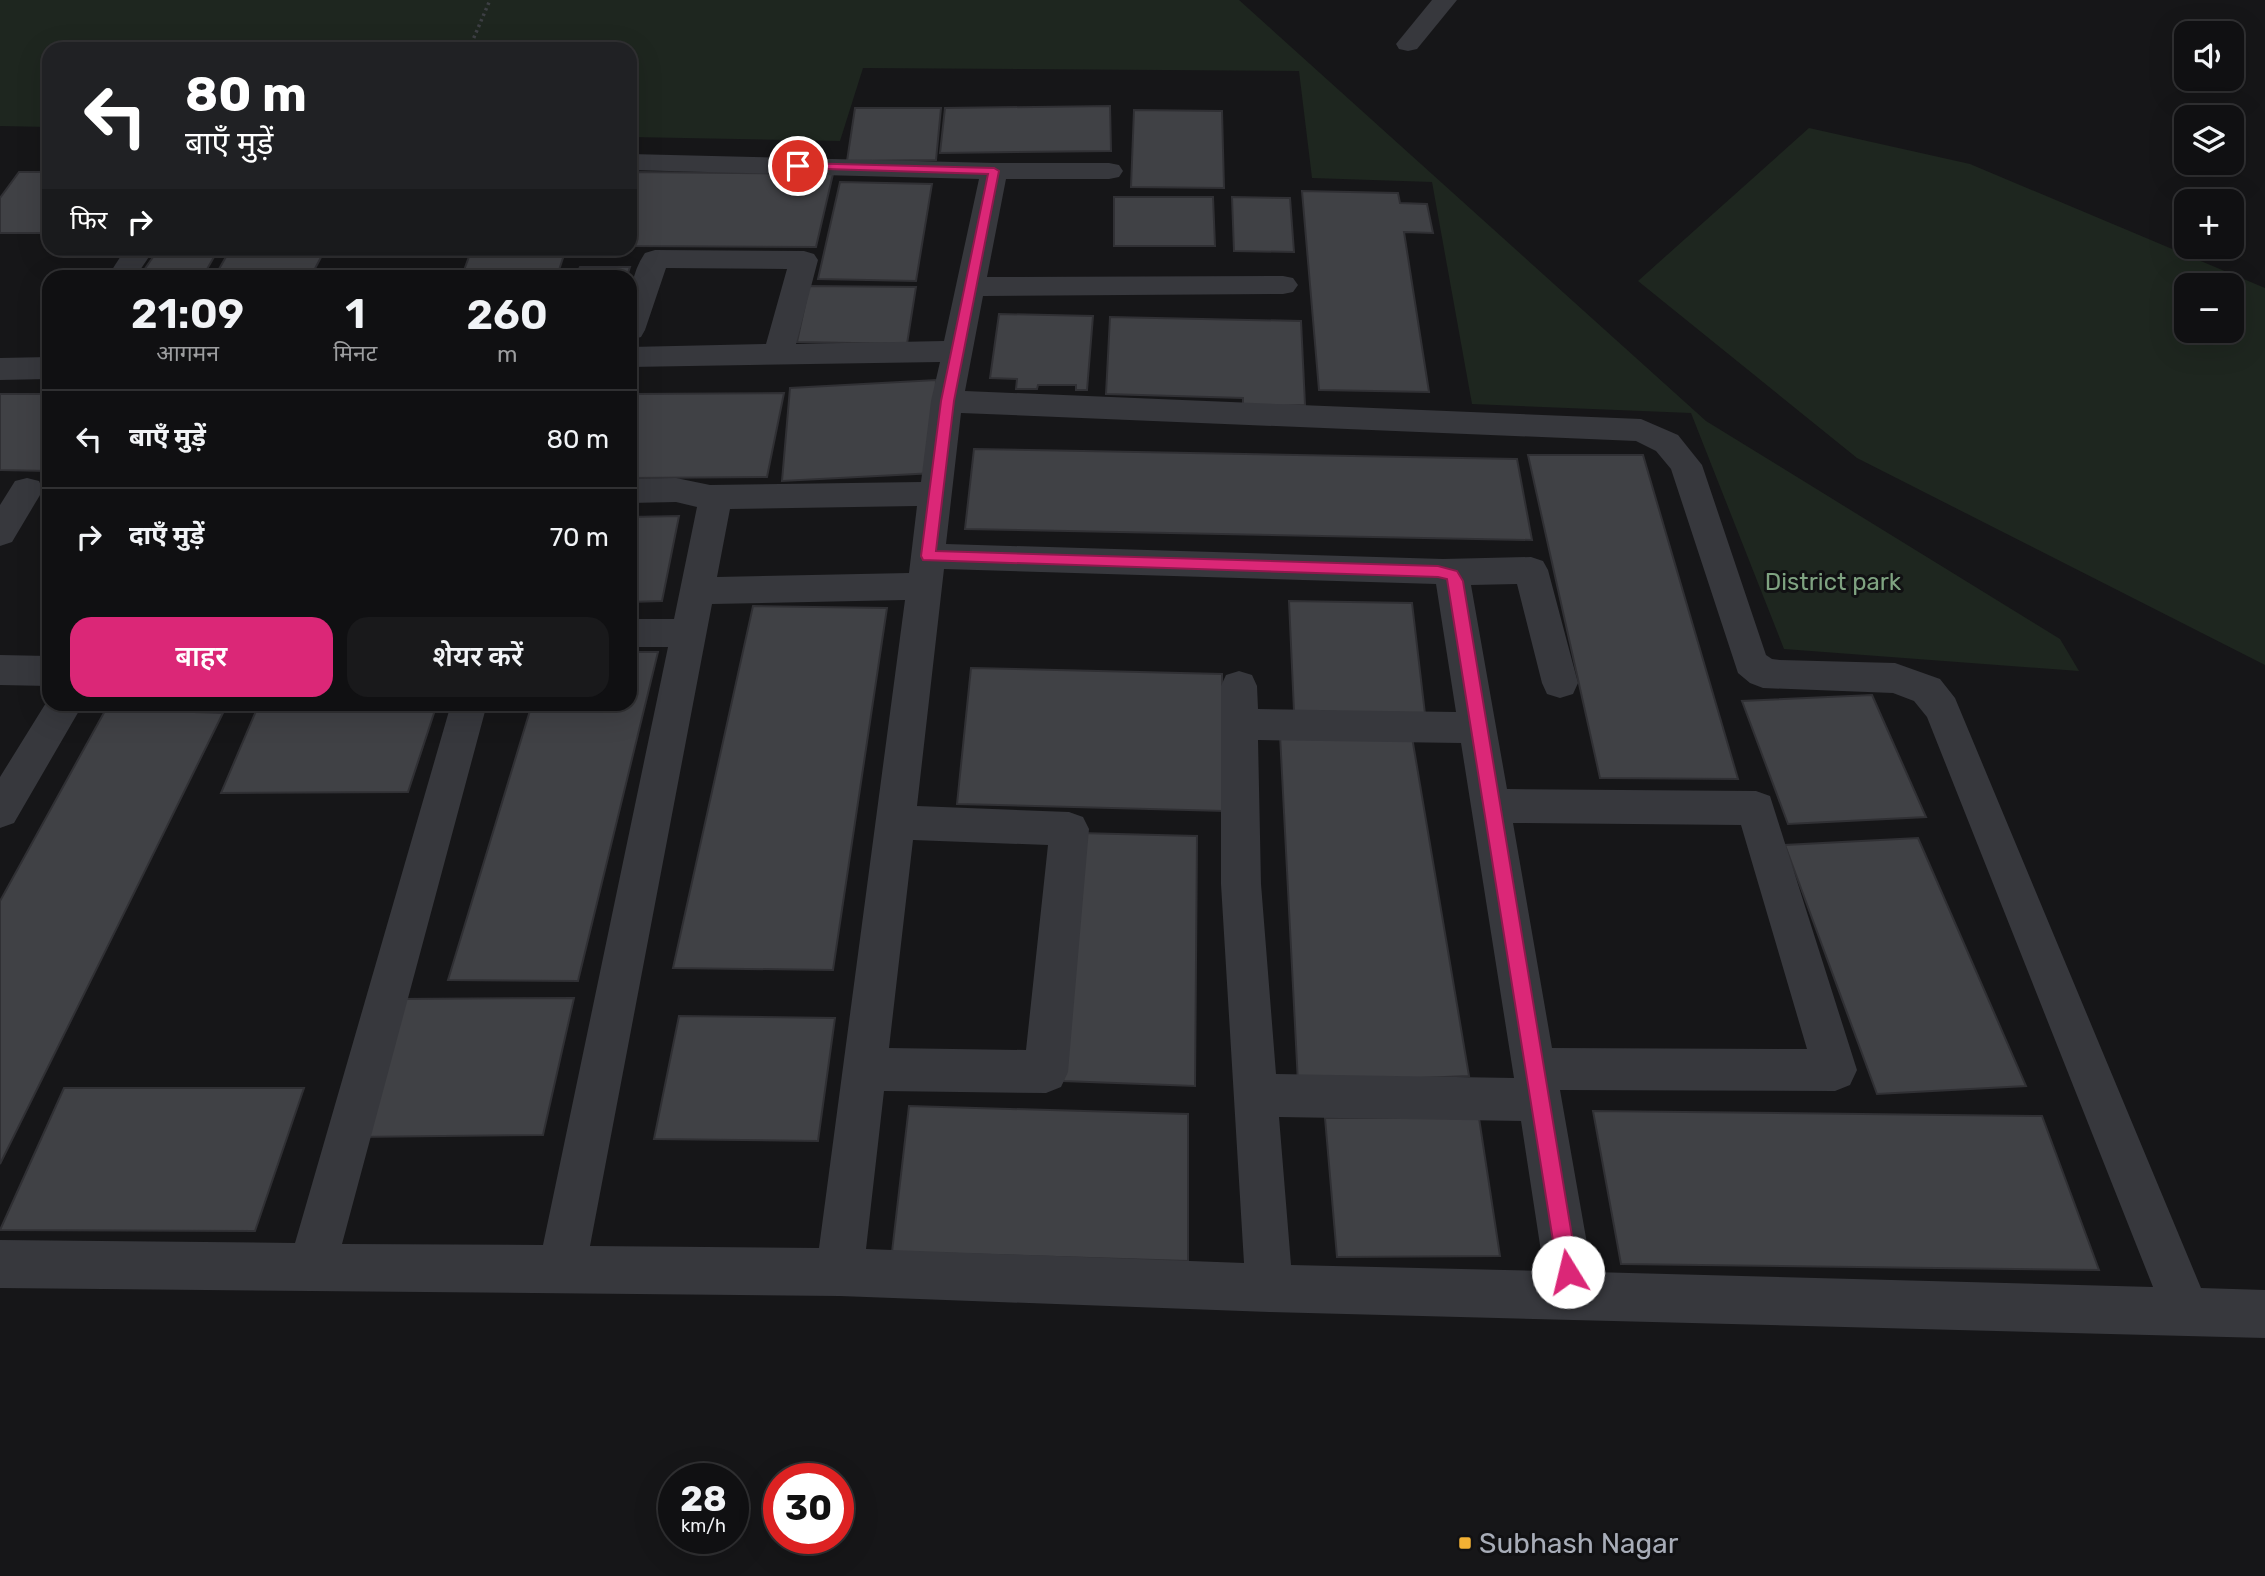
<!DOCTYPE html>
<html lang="hi">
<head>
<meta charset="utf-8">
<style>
	:root { --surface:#101012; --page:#19191b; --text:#f1f3f6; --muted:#9c9d9f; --line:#303032; --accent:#db2777 }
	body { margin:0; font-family:Rubik,"Noto Sans Devanagari",sans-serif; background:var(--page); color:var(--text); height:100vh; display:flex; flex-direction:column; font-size:26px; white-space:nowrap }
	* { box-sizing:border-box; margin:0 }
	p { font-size:23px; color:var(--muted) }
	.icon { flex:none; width:38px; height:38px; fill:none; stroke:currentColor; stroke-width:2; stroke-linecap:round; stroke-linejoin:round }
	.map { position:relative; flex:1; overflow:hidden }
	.panel { position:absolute; left:42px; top:270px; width:595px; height:441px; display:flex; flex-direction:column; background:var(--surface); border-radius:21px; box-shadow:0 7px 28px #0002,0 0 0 2px var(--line) }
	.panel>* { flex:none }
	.banner { position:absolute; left:42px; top:42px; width:595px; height:214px; border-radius:21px; box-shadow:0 7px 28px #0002,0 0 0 2px var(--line); background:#202124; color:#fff; overflow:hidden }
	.fabs { position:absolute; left:2174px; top:21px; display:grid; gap:14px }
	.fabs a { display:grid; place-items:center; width:70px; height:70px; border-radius:14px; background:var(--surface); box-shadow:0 7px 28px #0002,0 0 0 2px var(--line); font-size:35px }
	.speed { position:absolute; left:658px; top:1463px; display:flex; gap:14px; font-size:35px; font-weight:700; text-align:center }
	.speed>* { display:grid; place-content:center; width:91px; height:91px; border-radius:50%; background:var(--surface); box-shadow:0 7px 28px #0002,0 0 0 2px var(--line); line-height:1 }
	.speed small { font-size:18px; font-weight:400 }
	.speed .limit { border:10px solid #d22; background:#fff; color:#111 }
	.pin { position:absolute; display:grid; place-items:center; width:60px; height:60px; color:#fff; margin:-30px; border:4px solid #fff; border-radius:50%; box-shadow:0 2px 7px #0007 }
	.me { position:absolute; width:77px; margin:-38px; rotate:351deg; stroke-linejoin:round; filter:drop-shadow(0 0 5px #0008) }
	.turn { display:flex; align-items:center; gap:24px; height:147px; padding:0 28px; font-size:32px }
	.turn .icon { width:91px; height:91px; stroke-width:2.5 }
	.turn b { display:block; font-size:49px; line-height:60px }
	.then { display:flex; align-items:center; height:66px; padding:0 28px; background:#0003; gap:14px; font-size:26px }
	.eta { display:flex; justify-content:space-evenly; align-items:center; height:119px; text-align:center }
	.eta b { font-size:42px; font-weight:600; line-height:49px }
	.primary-button { display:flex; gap:14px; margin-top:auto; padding:14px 28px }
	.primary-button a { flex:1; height:80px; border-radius:21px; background:var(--accent); color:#fff; font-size:28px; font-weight:600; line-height:80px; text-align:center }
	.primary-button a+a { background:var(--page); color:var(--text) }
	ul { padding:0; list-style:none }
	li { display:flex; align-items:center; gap:21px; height:98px; padding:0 28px; border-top:2px solid var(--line) }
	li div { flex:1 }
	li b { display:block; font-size:26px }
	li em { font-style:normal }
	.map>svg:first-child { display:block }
	.green { fill:#1e261f; fill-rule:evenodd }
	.building { fill:#404145; stroke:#303034; stroke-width:2 }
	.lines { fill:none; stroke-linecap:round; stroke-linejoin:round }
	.path { stroke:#3d3f44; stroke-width:3.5; stroke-dasharray:2.5 3.5; stroke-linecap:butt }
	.minor { fill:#37383d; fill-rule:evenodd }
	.route { fill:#db2777; stroke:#8e194d; stroke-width:2 }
	.poi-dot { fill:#f2b134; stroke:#111113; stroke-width:2.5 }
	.labels { text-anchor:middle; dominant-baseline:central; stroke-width:6; stroke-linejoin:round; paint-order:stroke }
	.park-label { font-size:24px; fill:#7fa381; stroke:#111113 }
	.near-poi-label { font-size:28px; fill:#a8adb8; stroke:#111113; text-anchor:start }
</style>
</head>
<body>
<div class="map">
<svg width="2265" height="1576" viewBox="0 0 2265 1576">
	<rect width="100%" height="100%" fill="#161618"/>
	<g class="green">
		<polygon points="0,0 1239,0 1706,421 2060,639 2079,671 1784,649 1691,413 1472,404 1432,182 1312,178 1299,71 863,68 840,141 630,137 630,49 49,49 49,127 0,126"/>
		<path d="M1809 128 1970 164 2265 288V665L1857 458 1638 281ZM2231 285V331H2186V285Z"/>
	</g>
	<g class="building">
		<polygon points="1110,106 1111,151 940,153 945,108"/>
		<polygon points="855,108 941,108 936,160 847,161"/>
		<polygon points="1134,110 1222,111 1224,188 1131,187"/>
		<polygon points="19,172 49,172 49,233 0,233 0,198"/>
		<polygon points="630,172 833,174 816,247 630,246"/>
		<polygon points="840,182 932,184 916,281 818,279"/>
		<polygon points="1302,191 1398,193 1400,203 1427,204 1433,233 1404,232 1429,392 1319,390"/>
		<polygon points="1114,197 1213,197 1215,246 1114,246"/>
		<polygon points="1232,197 1290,198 1294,252 1234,251"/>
		<polygon points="231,248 326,248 311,276 215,276"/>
		<polygon points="566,249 557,276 462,276 471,251"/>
		<polygon points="153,257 214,257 203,276 140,276"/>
		<polygon points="580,267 630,267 627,276 576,276"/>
		<polygon points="809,286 916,287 907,344 797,342"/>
		<polygon points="999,314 1093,316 1087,390 1076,390 1076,385 1038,385 1037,389 1016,389 1017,379 990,378"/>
		<polygon points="1110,317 1301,321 1305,405 1243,407 1243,398 1106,394"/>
		<polygon points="936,380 935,473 782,481 790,388"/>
		<polygon points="784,393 767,477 630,478 630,394"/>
		<polygon points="0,394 49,394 49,471 0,470"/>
		<polygon points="974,449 1517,459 1532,540 965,529"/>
		<polygon points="1528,455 1643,455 1738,779 1600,778"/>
		<polygon points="679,516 662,601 630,602 630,517"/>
		<polygon points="1289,601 1412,603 1425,714 1294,711"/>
		<polygon points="753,606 887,608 833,970 673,968"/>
		<polygon points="630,652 658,652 578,981 448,980 532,704 630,704"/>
		<polygon points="971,668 1222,674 1225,811 957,804"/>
		<polygon points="1872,695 1926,817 1788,824 1742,701"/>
		<polygon points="259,704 437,704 408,792 221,793"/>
		<polygon points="106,709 223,713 0,1164 0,901"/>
		<polygon points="1280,735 1412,737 1469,1076 1298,1083"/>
		<polygon points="1079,833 1197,836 1195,1086 1063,1081"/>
		<polygon points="1918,838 2026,1086 1877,1094 1785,845"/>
		<polygon points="574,998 543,1135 354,1137 397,999"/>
		<polygon points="679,1016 835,1018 818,1141 654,1139"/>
		<polygon points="64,1088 304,1088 255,1231 0,1230"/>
		<polygon points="909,1106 1188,1114 1188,1261 892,1252"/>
		<polygon points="1593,1111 2042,1116 2099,1270 1621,1264"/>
		<polygon points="1325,1118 1479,1118 1500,1256 1337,1257"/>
	</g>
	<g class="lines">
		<polyline class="path" points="469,49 490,0"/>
		<g class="minor">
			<polygon points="1432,0 1457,0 1417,49 1408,51 1399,49 1396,44"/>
			<path d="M630 154 994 163H1109L1119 165 1123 171 1119 177 1109 179H1006L987 277 1283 276 1293 278 1298 285 1293 292 1283 294 983 296 965 391 1641 419 1678 435 1702 465 1766 655 1772 659 1780 660 1895 663 1940 679 1955 698 2201 1288 2265 1290V1338L1269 1312 840 1296 0 1288V1240L295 1243 451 704H487L342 1244 543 1245 668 647H630V619H674L697 507 676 502 630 503V479L676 478 710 485 921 482 931 401 940 362 630 367V347L766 344 787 269 666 268 645 330 641 337 630 340C630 309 627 279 645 253L655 250 804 251 814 254 818 260 796 344 944 341 979 179 630 170ZM961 413 1636 441 1656 451 1671 469 1738 673 1750 683 1763 688 1893 693 1914 701 1927 717 2153 1287 1592 1272 1560 1090 1835 1091 1850 1085 1857 1070 1770 796 1756 791 1507 789 1471 585 1517 584 1542 683 1547 694 1560 698 1573 694 1578 683 1548 570 1543 561 1531 557 1443 559 946 544ZM917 506 909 573 717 577 730 509ZM944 569 1436 584 1456 712 1258 709 1257 686 1252 675 1239 671 1226 675 1221 686V884L1244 1263 866 1249 884 1091 1046 1093 1061 1087 1068 1072 1089 829 1083 817 1069 812 917 806ZM905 600 819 1248 590 1246 712 604ZM1258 740 1461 743 1514 1078 1276 1074 1261 884ZM1513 823 1741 825 1807 1049 1552 1048ZM913 840 1048 845 1026 1050 889 1048ZM1279 1117 1521 1121 1544 1271 1291 1265Z"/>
			<polygon points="126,248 155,248 136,276 108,276"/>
			<polygon points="49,357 49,379 0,380 0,358"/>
			<polygon points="27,478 39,481 43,490 12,542 0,546 0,505 15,481"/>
			<polygon points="0,655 49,656 49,686 0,685"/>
			<polygon points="49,698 49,704 83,704 14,823 0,828 0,777"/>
		</g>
	</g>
	<polygon class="route" points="798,163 994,168 999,171 954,401 936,551 1438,566 1457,571 1463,581 1578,1272 1575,1278 1568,1281 1561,1278 1558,1272 1447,579 1438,577 923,560 921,556 941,401 988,174 794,168 792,166"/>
	<rect class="poi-dot" x="1458" y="1536" width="14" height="14" rx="3.5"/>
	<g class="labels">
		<g class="park-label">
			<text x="1833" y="582">District park</text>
		</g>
		<g class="near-poi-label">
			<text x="1479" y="1543">Subhash Nagar</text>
		</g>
	</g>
</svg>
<div class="fabs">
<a><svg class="icon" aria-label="sound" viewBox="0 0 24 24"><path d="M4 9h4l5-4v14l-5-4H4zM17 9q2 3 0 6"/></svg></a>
<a><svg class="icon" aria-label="layers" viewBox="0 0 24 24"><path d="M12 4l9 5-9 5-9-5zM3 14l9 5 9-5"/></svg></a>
<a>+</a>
<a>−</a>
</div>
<div class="speed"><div>28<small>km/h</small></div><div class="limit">30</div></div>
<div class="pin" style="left:798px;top:166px;background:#d93025"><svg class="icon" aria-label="arrive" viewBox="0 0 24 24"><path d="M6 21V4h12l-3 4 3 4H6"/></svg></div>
<svg class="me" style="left:1568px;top:1272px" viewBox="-20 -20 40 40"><circle r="19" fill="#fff"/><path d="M0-13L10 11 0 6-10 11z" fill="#db2777"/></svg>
<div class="banner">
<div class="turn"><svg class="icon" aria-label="left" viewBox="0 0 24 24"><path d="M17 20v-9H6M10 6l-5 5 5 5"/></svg><div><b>80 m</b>बाएँ मुड़ें</div></div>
<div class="then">फिर<svg class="icon" aria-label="right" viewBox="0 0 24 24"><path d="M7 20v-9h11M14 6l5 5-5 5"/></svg></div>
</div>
<section class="panel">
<div class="eta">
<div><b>21:09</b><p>आगमन</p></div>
<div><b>1</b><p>मिनट</p></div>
<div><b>260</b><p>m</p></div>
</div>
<ul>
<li><svg class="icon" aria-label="left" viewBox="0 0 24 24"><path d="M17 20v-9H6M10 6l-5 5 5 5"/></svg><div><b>बाएँ मुड़ें</b></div><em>80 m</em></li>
<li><svg class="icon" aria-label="right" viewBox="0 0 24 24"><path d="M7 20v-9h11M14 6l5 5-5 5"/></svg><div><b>दाएँ मुड़ें</b></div><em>70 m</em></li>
</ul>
<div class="primary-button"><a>बाहर</a><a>शेयर करें</a></div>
</section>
</div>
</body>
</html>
